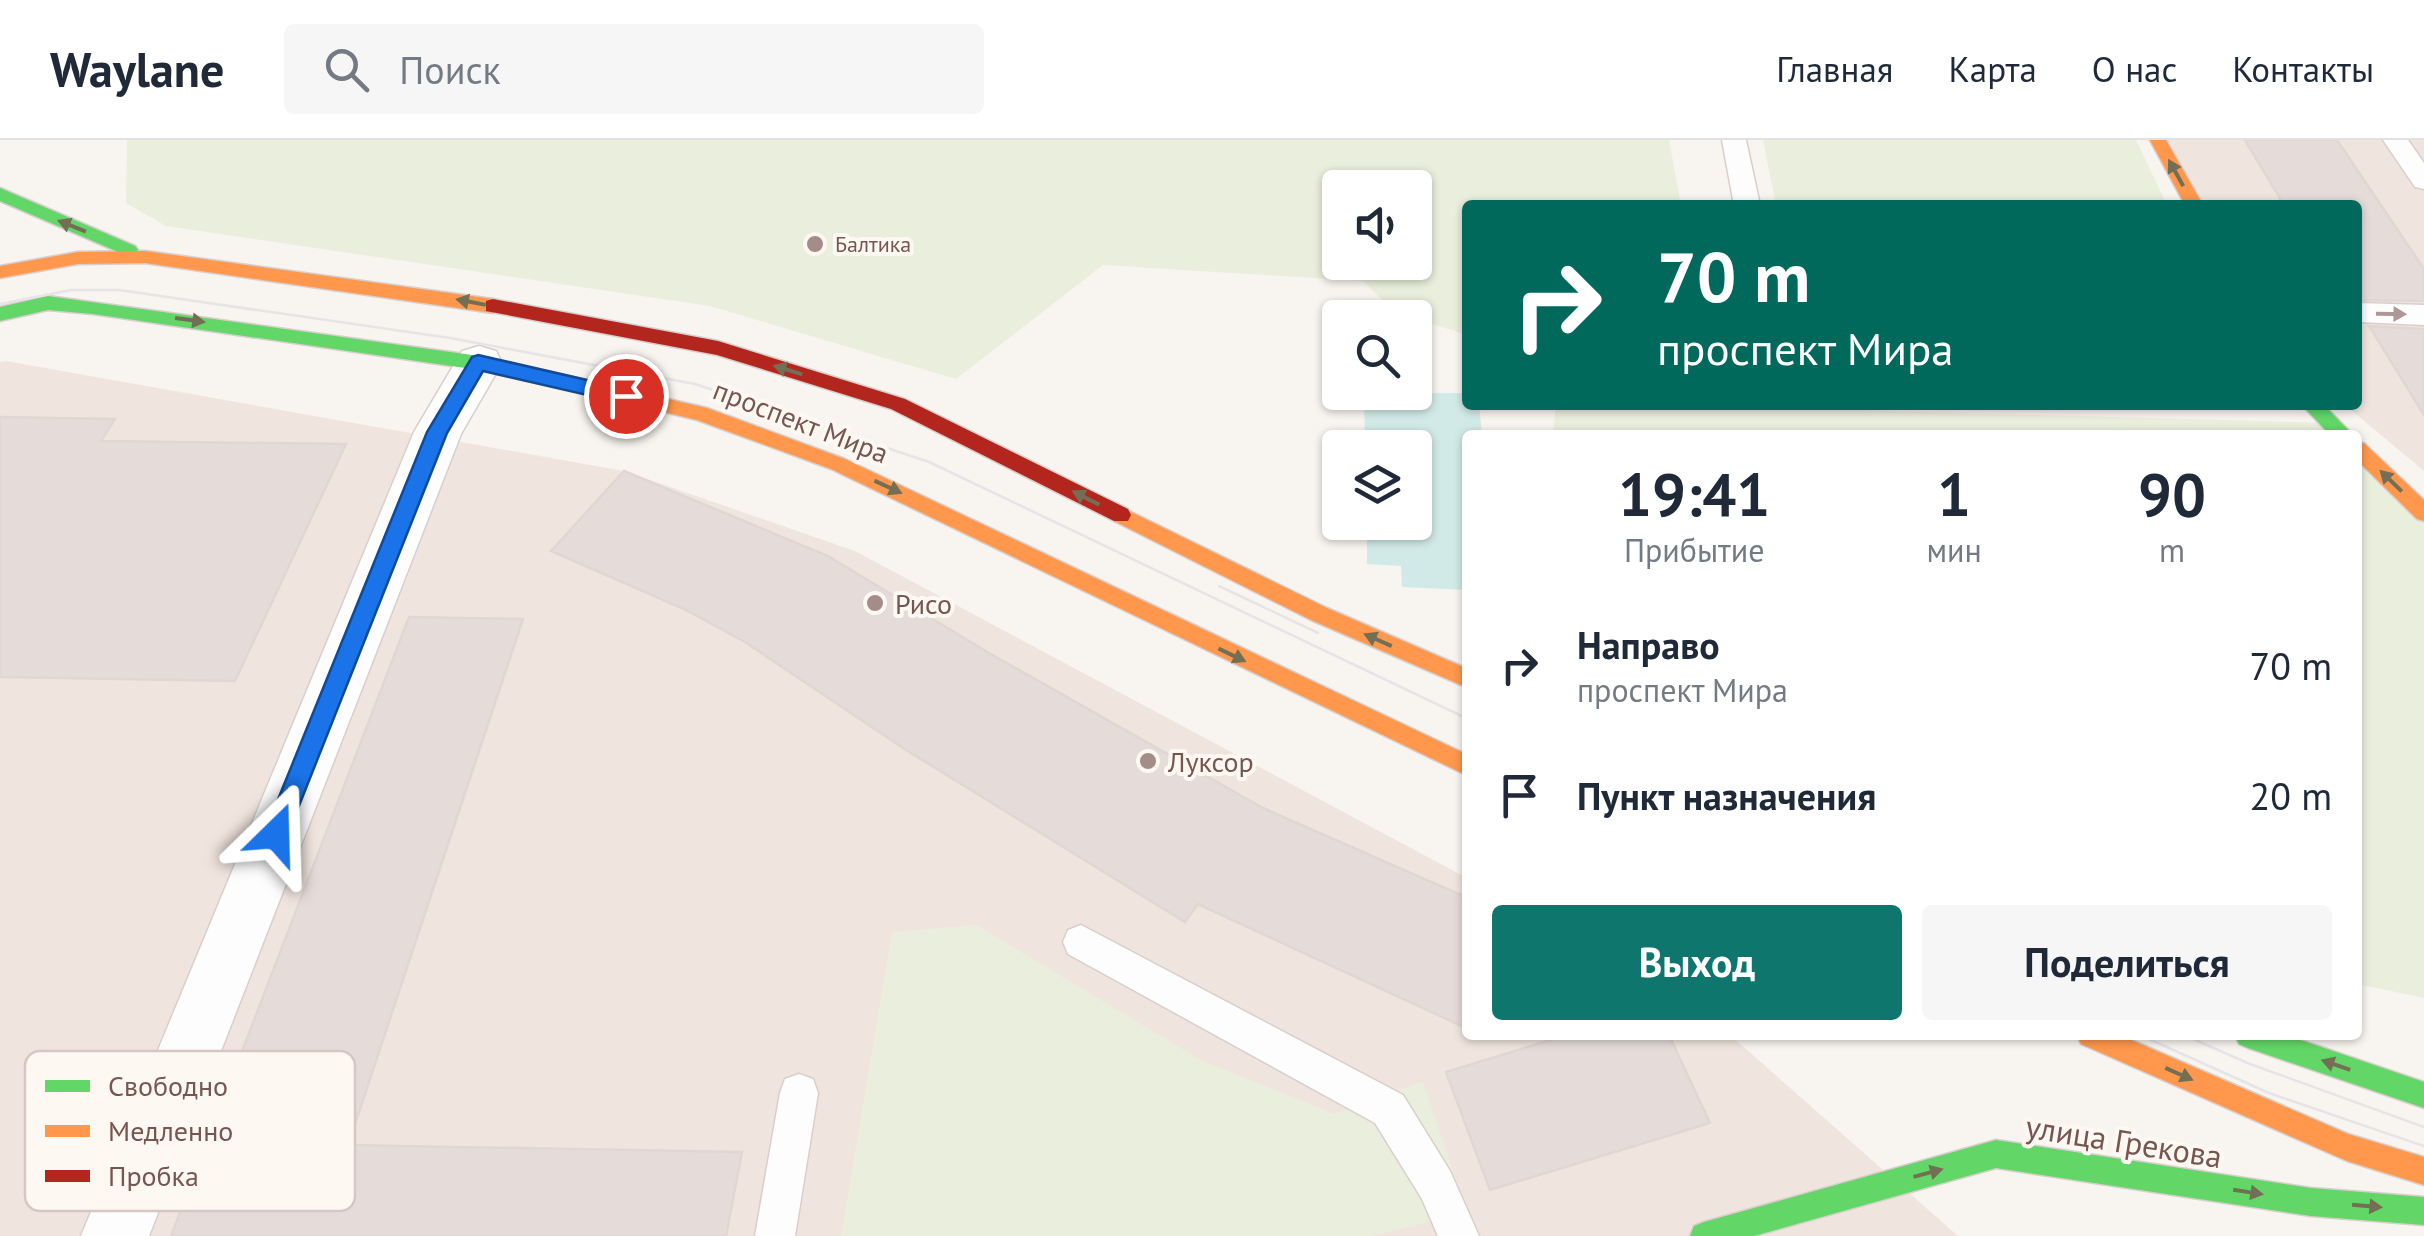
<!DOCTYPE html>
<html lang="ru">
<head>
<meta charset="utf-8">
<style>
	:root { --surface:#fff; --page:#f6f6f7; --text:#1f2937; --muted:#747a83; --line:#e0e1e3; --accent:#0f766e }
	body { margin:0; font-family:"PT Sans",sans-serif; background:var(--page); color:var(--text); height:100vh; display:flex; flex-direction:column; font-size:38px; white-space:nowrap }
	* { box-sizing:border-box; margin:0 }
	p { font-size:32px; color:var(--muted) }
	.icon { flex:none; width:55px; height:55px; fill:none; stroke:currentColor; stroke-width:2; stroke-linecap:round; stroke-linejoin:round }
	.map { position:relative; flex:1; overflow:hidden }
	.sheet { position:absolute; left:1462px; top:290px; width:900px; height:610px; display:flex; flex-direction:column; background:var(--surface); border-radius:10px; box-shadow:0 2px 8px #0004 }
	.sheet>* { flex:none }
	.banner { position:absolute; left:1462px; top:60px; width:900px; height:210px; border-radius:10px; box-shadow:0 2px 8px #0004; background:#00695c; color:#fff; overflow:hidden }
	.fabs { position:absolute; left:1322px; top:30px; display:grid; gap:20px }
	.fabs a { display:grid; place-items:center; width:110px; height:110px; border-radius:10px; background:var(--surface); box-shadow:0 2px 8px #0004; font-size:50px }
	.pin { position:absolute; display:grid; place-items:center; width:85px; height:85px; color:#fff; margin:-42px; border:5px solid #fff; border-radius:50%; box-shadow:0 2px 10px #0007 }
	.me { position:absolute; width:110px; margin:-55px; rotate:22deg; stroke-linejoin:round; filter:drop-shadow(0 0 8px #0008) }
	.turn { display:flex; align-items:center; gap:35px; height:210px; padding:0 30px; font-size:45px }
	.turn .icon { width:130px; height:130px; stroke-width:2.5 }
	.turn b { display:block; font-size:70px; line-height:85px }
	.eta { display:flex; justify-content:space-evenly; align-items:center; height:170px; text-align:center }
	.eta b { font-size:60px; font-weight:600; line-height:70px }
	.button { display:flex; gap:20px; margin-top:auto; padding:20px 30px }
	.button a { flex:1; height:115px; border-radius:10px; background:var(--accent); color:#fff; font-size:40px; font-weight:600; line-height:115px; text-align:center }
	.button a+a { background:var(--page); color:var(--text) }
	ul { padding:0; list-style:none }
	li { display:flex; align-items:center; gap:30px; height:130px; padding:0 30px }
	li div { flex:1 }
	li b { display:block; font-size:38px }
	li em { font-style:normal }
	header { display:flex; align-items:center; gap:60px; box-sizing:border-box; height:140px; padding:0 50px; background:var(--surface); border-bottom:2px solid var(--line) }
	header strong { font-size:48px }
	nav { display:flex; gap:55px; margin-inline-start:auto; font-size:35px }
	.search { width:700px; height:90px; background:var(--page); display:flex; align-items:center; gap:25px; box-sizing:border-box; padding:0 35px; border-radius:10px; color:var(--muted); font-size:38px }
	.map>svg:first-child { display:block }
	.residential { fill:#f0e5de }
	.green { fill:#eaeedc; fill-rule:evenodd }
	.water { fill:#d2eae7 }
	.building { fill:#e5dbd8; stroke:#e1d6d2; stroke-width:2.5 }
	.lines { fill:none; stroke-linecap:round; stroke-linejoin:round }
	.lane-casing { stroke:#d8cfcc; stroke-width:3 }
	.street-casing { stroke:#d8cfcc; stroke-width:3 }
	.fast-casing { stroke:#d8cfcc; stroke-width:3 }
	.slow-casing { stroke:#d8cfcc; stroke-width:3 }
	.jam-casing { stroke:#d8cfcc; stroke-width:3 }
	.lane { fill:#fefdfd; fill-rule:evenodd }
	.street { fill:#fefdfd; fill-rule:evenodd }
	.fast { fill:#63d668; fill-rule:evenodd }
	.slow { fill:#ff974d; fill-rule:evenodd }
	.jam { fill:#b3261e; fill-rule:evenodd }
	.tram { stroke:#e5e4e7; stroke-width:2.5 }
	.oneway { fill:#736f55 }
	.oneway2 { fill:#ad9895 }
	.route { fill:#1a73e8; stroke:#114b97; stroke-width:2.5 }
	.poi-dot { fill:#a48d88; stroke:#fef8f3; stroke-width:4 }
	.labels { text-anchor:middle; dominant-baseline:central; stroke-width:8; stroke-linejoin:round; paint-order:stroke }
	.far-poi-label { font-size:22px; fill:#775550; stroke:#fef8f3; text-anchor:start }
	.street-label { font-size:28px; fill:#775550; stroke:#fef8f3 }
	.poi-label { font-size:28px; fill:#775550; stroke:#fef8f3; text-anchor:start }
	.near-street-label { font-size:32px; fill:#775550; stroke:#fef8f3 }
	.key { fill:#fef8f3; stroke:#d6c7c2; stroke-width:2.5 }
	.key-label { font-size:28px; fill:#775550 }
</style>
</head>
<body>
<header>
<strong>Waylane</strong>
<div class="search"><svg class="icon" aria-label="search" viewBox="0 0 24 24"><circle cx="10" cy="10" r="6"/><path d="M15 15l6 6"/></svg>Поиск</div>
<nav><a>Главная</a><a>Карта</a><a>О нас</a><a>Контакты</a></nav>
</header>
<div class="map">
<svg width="2424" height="1096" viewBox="0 0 2424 1096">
	<rect width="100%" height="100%" fill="#f8f4f0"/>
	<g class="residential">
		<polygon points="2164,0 2424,0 2424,331 2345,265 2358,265 2358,65 2199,65"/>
		<polygon points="6,221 624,331 855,411 1467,738 1468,895 1730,895 1958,1096 0,1096 0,222"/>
	</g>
	<g class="green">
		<path d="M127 0H1669L1681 65H1468L1467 195 1393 171 1363 141 1103 125 956 239 710 166 166 86 126 63ZM1340 48H1415V122H1340Z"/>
		<polygon points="1763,0 2136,0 2167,65 1776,65"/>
		<polygon points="1556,265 1813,265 1818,269 2330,283 2342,295 1553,295"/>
		<polygon points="2358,310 2424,377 2424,858 2358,844"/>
		<polygon points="976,785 1202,921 1334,974 1423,942 1467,1073 1370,1096 841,1096 892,792"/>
	</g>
	<polygon class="water" points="1364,253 1467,253 1468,265 1479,265 1482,295 1468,295 1467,450 1402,447 1401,426 1367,424 1367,383 1415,382 1415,308 1365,307"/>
	<g class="building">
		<polygon points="2245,0 2337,0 2424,129 2424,161 2358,160 2358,65 2284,65"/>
		<polygon points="2369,186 2424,189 2424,275"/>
		<polygon points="0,277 115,279 101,301 346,304 235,541 0,537"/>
		<polygon points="624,331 828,416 989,513 1263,668 1468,758 1468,889 1198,764 1185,782 906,610 745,502 684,469 551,411"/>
		<polygon points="409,477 523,479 348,1005 742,1012 726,1096 171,1096"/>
		<polygon points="1567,895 1669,895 1710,983 1490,1050 1446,932"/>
	</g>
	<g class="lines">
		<defs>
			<g id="lane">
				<polygon points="1722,0 1746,0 1760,65 1734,65"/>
				<polygon points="2383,0 2408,0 2424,23 2424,49 2415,47"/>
				<polygon points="2358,163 2424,165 2424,185 2358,182"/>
				<polygon points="1081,785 1403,955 1450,1031 1479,1096 1438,1096 1422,1059 1375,983 1068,814 1063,802 1068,790"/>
				<polygon points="799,934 813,939 818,953 795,1096 755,1096 780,953 785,939"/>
			</g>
			<polygon id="street" points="479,206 496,211 502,223 461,294 149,1096 81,1096 414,292 462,211"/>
			<g id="fast">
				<polygon points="0,48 135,106 138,110 129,116 123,114 0,61"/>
				<polygon points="48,156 479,216 617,247 627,254 617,261 479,230 93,174 48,170 0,181 0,167"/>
				<polygon points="2302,265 2324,265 2353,295 2330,295"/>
				<polygon points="2235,895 2286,895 2424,942 2424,968 2248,908 2239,904"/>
				<polygon points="1996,1000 2311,1048 2424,1057 2424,1085 2311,1076 1996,1028 1754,1096 1690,1096 1694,1086 1704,1082"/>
			</g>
			<g id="slow">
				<polygon points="2150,0 2166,0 2203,65 2185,65"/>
				<polygon points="145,111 493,159 502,166 493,173 145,123 78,124 0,138 0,126 78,112"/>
				<polygon points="617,247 707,268 845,319 1468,615 1468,636 831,329 697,280 610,259 607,254 610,249"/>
				<polygon points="2358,301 2365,304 2424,360 2424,381 2417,379 2358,321"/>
				<polygon points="1121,367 1327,468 1468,529 1468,548 1311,480 1114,381 1111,375 1114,369"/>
				<polygon points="2077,895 2120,895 2348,994 2424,1017 2424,1045 2347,1021 2081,904"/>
			</g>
			<polygon id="jam" points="493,159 718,201 905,259 1128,369 1131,375 1128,381 1114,381 891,269 717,215 486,171 486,161"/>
		</defs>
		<use href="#lane" class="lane-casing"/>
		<use href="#street" class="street-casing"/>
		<use href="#fast" class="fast-casing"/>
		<use href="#slow" class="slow-casing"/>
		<use href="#jam" class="jam-casing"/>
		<use href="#lane" class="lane"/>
		<use href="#street" class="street"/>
		<use href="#fast" class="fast"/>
		<use href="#slow" class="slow"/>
		<use href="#jam" class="jam"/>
		<g class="tram">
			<polyline points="0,164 71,150 119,150 450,198 695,244 929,322 1468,579"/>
			<polyline points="1219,446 1318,493"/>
			<polyline points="2140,895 2269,953 2424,1006"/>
			<polyline points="2184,895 2250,924 2424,987"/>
		</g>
	</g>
	<defs><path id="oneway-solid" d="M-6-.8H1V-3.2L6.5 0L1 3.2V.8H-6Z" transform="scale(2.5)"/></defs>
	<g class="oneway">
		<use href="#oneway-solid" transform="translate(2176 33) rotate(-119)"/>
		<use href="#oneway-solid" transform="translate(72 86) rotate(-158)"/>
		<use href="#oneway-solid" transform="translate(471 162) rotate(-169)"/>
		<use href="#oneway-solid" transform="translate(190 180) rotate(8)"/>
		<use href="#oneway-solid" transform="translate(788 230) rotate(-163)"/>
		<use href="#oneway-solid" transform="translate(2391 341) rotate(-136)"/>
		<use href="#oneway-solid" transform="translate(888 347) rotate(25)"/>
		<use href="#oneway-solid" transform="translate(1086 358) rotate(-153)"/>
		<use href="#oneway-solid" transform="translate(1378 500) rotate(-156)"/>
		<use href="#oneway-solid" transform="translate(1232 515) rotate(26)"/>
		<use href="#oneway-solid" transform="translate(2336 925) rotate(-161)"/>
		<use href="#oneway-solid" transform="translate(2179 934) rotate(24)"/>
		<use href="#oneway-solid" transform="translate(1928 1033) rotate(-15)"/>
		<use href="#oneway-solid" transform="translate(2248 1052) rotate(9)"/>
		<use href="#oneway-solid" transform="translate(2367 1066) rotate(5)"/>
	</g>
	<use class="oneway2" href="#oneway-solid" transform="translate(2391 174) rotate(1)"/>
	<polygon class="route" points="478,215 626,249 636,256 626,264 483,231 447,293 285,701 276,705 267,701 264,694 427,292 472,217"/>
	<g class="poi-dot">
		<circle cx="815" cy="104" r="10"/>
		<circle cx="875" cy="463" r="10"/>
		<circle cx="1148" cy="621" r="10"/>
	</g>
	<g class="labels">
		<g class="far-poi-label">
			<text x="835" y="104">Балтика</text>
		</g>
		<g class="street-label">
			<text transform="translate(801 281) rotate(21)">проспект Мира</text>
		</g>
		<g class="poi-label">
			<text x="895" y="463">Рисо</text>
			<text x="1168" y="621">Луксор</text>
		</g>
		<g class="near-street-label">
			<text transform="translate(2124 1001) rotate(9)">улица Грекова</text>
		</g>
	</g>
	<rect x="25" y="911" width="330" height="160" rx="15" class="key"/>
	<rect x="45" y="940" width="45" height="12" fill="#63d668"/>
	<rect x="45" y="985" width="45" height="12" fill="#ff974d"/>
	<rect x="45" y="1030" width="45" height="12" fill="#b3261e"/>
	<g class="key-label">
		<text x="108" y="956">Свободно</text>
		<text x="108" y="1001">Медленно</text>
		<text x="108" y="1046">Пробка</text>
	</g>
</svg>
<div class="fabs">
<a><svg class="icon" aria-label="sound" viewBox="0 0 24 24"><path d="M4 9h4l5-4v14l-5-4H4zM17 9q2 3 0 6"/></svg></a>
<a><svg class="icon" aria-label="search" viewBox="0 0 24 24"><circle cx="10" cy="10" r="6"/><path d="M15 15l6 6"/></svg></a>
<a><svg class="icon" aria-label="layers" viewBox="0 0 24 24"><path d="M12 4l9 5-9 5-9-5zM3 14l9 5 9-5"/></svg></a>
</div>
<div class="pin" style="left:626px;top:256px;background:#d93025"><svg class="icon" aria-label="arrive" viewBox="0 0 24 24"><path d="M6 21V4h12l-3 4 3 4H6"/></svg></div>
<svg class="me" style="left:276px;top:694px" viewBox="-20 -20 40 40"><path d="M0-17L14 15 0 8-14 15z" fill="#1a73e8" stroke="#fff" stroke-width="4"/></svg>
<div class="banner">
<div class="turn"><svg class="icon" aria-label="right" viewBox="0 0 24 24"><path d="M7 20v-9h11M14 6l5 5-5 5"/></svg><div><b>70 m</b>проспект Мира</div></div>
</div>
<section class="sheet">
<div class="eta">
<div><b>19:41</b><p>Прибытие</p></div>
<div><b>1</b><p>мин</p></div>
<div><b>90</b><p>m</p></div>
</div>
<ul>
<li><svg class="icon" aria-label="right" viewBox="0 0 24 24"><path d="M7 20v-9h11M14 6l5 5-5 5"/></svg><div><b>Направо</b><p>проспект Мира</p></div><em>70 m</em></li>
<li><svg class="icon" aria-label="arrive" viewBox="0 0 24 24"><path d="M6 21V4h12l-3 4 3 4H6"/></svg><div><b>Пункт назначения</b></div><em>20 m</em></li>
</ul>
<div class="button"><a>Выход</a><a>Поделиться</a></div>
</section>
</div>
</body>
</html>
